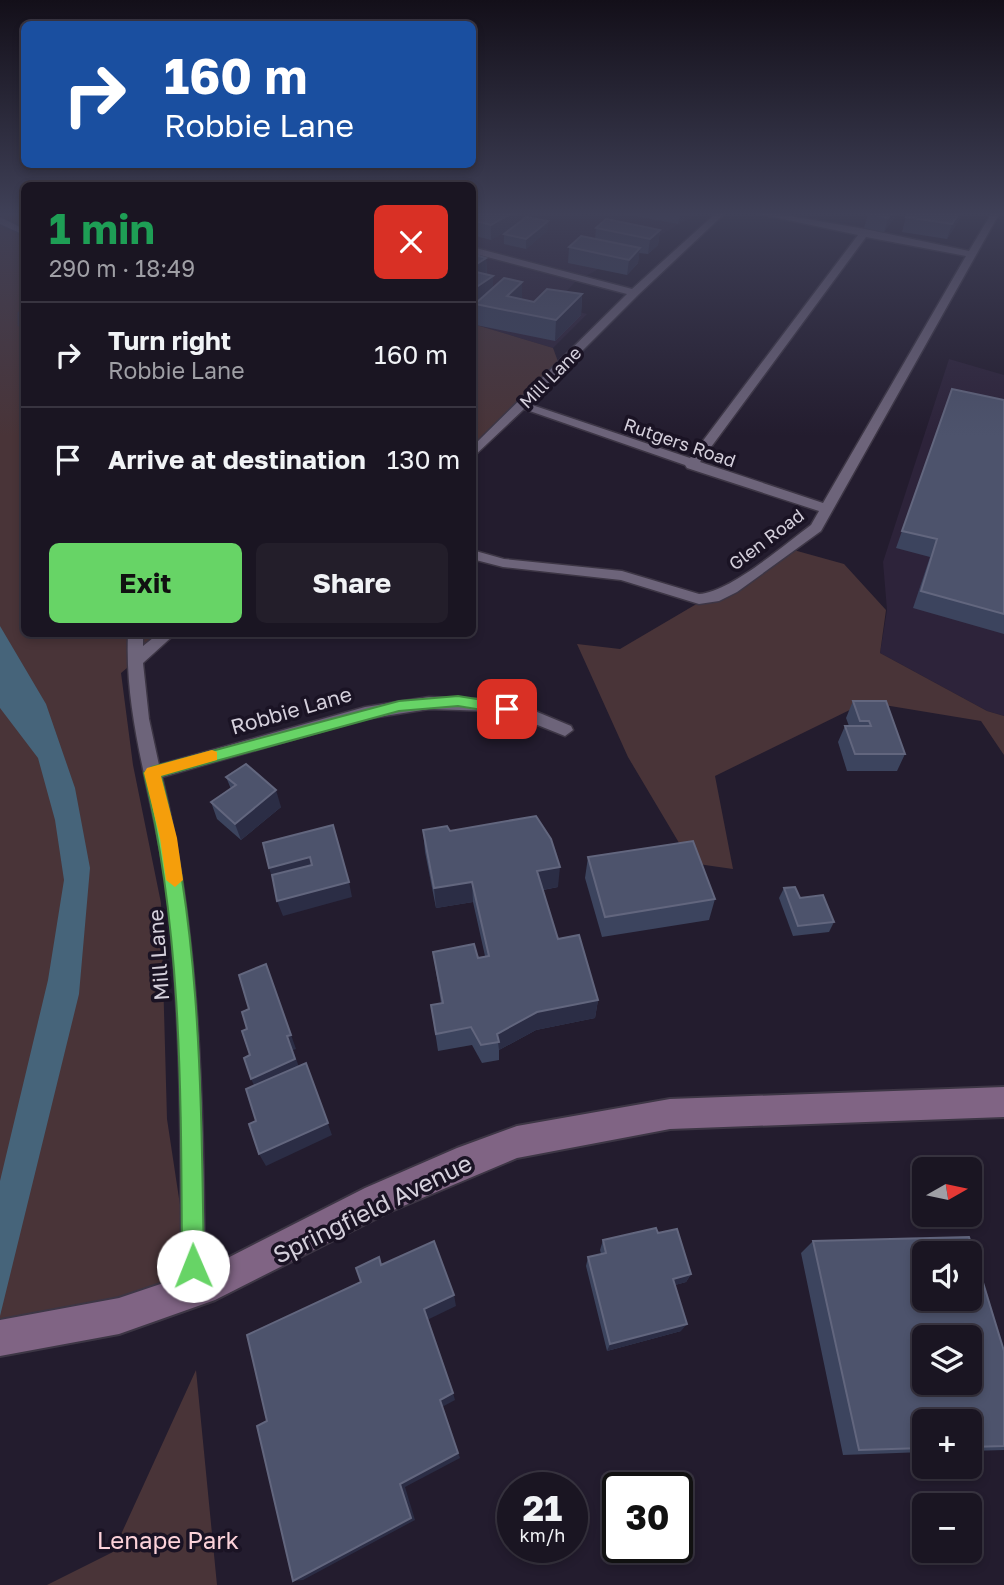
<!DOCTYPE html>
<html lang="en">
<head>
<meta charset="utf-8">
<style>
	:root { --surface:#1a1522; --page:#231e2a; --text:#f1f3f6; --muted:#9f9fa5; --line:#383440; --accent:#67d466 }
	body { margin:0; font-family:"Golos Text",sans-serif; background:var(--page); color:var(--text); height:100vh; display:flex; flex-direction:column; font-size:26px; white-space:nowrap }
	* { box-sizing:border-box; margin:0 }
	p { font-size:23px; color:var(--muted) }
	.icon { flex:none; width:38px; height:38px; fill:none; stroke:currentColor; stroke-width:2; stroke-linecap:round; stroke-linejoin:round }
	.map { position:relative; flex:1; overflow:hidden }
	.sheet { position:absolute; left:21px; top:182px; width:455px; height:455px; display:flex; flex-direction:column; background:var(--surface); border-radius:10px; box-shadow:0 4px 10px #0003,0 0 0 2px var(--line) }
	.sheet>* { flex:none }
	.banner { position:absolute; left:21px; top:21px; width:455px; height:147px; border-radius:10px; box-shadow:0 4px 10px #0003,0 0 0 2px var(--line); background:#1a4fa0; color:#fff; overflow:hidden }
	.needle { width:46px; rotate:81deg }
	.fabs { position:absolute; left:912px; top:1157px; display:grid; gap:14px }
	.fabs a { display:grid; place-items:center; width:70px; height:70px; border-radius:10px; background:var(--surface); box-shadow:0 4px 10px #0003,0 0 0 2px var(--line); font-size:35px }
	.speed { position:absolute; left:497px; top:1472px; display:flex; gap:14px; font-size:35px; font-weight:700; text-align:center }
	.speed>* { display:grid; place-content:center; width:91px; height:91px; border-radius:50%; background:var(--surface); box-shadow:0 4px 10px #0003,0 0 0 2px var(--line); line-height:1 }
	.speed small { font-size:18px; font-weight:400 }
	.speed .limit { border:4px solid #111; border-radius:10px; background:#fff; color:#111 }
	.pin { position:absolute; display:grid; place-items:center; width:60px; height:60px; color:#fff; margin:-30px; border-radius:14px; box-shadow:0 4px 10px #0006 }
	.me { position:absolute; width:77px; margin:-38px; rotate:359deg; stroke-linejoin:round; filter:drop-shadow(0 0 5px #0008) }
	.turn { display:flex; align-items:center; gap:24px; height:147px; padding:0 28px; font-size:32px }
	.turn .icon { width:91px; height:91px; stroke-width:2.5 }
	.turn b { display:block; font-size:49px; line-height:60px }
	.round { display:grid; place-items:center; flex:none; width:74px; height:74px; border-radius:10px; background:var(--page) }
	.summary { display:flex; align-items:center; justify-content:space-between; height:119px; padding:0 28px }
	h1 { font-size:42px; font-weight:700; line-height:52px; color:#1e9e55 }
	.cta { display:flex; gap:14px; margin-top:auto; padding:14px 28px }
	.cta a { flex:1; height:80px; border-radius:10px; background:var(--accent); color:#111; font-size:28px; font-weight:700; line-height:80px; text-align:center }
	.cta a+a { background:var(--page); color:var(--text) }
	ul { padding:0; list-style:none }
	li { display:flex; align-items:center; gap:21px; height:105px; padding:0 28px; border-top:2px solid var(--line) }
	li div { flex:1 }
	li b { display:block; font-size:26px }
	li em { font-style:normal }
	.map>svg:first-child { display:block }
	.built { fill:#2d233a }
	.green { fill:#493438 }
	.water { fill:#46647a }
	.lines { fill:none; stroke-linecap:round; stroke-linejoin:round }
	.minor-casing { stroke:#3d3645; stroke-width:3 }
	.secondary-casing { stroke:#3d3645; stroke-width:4 }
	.minor { fill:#6d647a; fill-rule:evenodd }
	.secondary { fill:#806484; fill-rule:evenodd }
	.wall { fill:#3c445e }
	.shaded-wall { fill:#2b2d45 }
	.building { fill:#4d536c; stroke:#62667e; stroke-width:2; fill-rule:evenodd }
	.route { fill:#67d466; stroke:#438a42; stroke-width:2 }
	.slow { fill:#f59e0b }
	.labels { text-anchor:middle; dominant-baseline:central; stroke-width:7; stroke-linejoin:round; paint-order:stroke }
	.far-street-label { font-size:18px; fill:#d5d0dc; stroke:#1a1324 }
	.street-label { font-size:21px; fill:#d5d0dc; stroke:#1a1324 }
	.near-street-label { font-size:24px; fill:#d5d0dc; stroke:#1a1324 }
	.near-park-label { font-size:24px; fill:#fcd2d9; stroke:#1a1324 }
</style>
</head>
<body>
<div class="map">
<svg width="1004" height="1585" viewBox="0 0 1004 1585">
	<rect width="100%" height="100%" fill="#231c2e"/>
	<g class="built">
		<polygon points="472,214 578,214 592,217 598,214 698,214 575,282 554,305 587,314 553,348 473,324"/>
		<polygon points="949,359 1004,375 1004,716 987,711 880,653 887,610 883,562"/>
	</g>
	<g class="green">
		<polygon points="0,214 24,214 24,634 167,634 121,673 133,765 161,903 167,1119 193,1291 0,1338"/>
		<polygon points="473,324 553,348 560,367 473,454"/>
		<polygon points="790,549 844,564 886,610 880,653 987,711 1004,716 1004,755 981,721 866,702 715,776 733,869 691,863 628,757 577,644 620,649"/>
		<polygon points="196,1370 217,1585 47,1585 113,1552"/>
	</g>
	<polygon class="water" points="0,626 46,704 75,788 90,868 79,994 0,1316 0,1181 48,980 64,880 55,820 38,758 0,708"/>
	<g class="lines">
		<defs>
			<g id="minor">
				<path d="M715 214H724L638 295 529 404 690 458 858 235 760 214H778L865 229 969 251 991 214H999L821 531 737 592 719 601 699 604 621 580 503 567 472 559V550L504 559 622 571 699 594C730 592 784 545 811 525L819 511 687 468 685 465 524 409 472 458V447L627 294 472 253V247L632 289ZM866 237 966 256 823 503 700 462Z"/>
				<polygon points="0,217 24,229 24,235 0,224"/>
				<polygon points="24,310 24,328 19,325 19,313"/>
				<path d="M128 634H143V646L158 634H175L143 663 149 719 159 765 365 707 429 697 490 699 530 709 571 726 573 730 565 736 520 718 490 711 429 709 365 719 162 777C203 945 203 1118 205 1291L202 1300 193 1303 184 1300 181 1291C181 1158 182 1024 167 892 156 805 124 723 128 634Z"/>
			</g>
			<polygon id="secondary" points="1004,1087 1004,1117 670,1129 517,1158 389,1212 215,1300 119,1334 0,1356 0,1320 119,1298 208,1268 365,1188 457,1148 517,1126 670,1099"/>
		</defs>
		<use href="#minor" class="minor-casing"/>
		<use href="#secondary" class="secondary-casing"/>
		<use href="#minor" class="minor"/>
		<use href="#secondary" class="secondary"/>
	</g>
	<g class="wall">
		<polygon points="472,214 518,214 518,223 548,221 547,231 526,249 504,244 504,234 515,225 491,240 472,235"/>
		<polygon points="624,214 688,214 678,224"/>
		<polygon points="868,214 897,214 884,232 864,228"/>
		<polygon points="909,214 961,214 959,220 947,239 902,232 906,217"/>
		<polygon points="596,228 660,230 658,245 648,254 639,253 638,263 627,275 568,263 569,247 595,239"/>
		<polygon points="486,258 487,275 493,276 493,289 522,299 534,302 582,294 581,315 555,341 476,325 475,309 472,311"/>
		<polygon points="952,389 1004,400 1004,634 913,608 930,557 896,548"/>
		<polygon points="853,701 905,754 897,771 847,771 838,742 845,726 849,726 846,718"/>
		<polygon points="226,777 281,807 241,840 217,819 211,802 231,789"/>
		<polygon points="423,830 450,831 558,887 543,890 558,939 598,1000 595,1018 536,1030 499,1050 499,1060 482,1063 472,1045 438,1051 431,1005 441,1003 433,952 478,958 485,956 473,902 436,908 425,852"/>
		<polygon points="588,857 715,899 709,920 602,937 585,878"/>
		<polygon points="784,888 834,922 829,932 793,936 779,898"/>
		<polygon points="658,1233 691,1274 686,1282 675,1285 681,1331 607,1351 586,1266 588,1257 601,1254 600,1250 603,1240"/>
		<polygon points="813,1241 1004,1351 1004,1450 970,1451 970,1421 924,1421 924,1452 843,1455 801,1253"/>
	</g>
	<g class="shaded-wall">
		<polygon points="510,214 518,214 518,224 491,240 491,225"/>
		<polygon points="680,214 688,214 678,224"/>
		<polygon points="891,214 897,214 884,232 888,218"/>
		<polygon points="958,214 961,214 959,220 947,239 952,224"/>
		<polygon points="548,221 547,231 526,249 526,239"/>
		<polygon points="660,230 658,245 648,254 650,239"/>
		<polygon points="640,248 638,263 627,275 629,260"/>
		<polygon points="486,258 487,278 472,288 472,267"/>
		<polygon points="493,276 493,297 475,304 475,309 472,311 472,290"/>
		<polygon points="522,282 522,303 507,296"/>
		<polygon points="582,294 581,315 555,341 556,320"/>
		<polygon points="276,790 281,807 241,840 235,824"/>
		<polygon points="310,857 315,873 274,884 269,868"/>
		<polygon points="560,867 558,887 536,891 537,871"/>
		<polygon points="349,882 352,897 283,916 277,901"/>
		<polygon points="472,882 473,902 436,908 434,888"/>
		<polygon points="266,964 296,1049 293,1050 301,1073 257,1091 251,1079 287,1036"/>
		<polygon points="598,1000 595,1018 536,1030 499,1050 497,1034 537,1012"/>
		<polygon points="306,1063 332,1135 266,1166 259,1154"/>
		<polygon points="691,1274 686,1282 668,1287 673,1279"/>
		<polygon points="454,1295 456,1306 427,1320 424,1309"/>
		<polygon points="687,1324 681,1331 607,1351 610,1344"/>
		<polygon points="453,1393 455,1400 442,1407 460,1458 405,1487 415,1520 303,1580 293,1581 400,1484 440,1400"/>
	</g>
	<g class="building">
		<polygon points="472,214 510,214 491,225 472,220"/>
		<polygon points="870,214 891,214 888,218"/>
		<polygon points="909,214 958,214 952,224 906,217"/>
		<polygon points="526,217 548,221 526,239 504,234"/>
		<polygon points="606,219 660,230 650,239 596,228"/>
		<polygon points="581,236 640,248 629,260 569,247"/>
		<polygon points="472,254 486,258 472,267"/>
		<polygon points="472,271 493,276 472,290"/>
		<polygon points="504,278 522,282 507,296 534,302 547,289 582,294 556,320 475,304"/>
		<polygon points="952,389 1004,400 1004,614 921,591 937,539 902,531"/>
		<polygon points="853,701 886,701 905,754 855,754 845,726 871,726 869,721 860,721"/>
		<polygon points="246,764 276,790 235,824 211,802 236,785 226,777"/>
		<polygon points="536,816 551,839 560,867 537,871 558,939 579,935 598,1000 537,1012 497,1034 499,1042 481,1045 471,1027 436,1034 431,1005 443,1003 433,952 474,944 478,958 489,956 472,882 434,888 423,830 447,826 450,831"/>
		<polygon points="333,825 349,882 277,901 272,875 312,865 310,857 269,868 263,843"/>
		<polygon points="693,841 715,899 605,917 588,857"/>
		<polygon points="795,887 800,898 823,895 834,922 798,926 784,888"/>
		<polygon points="266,964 291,1035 287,1036 295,1059 251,1079 244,1058 250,1055 242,1031 247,1029 242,1012 249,1009 239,975"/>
		<polygon points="306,1063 328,1123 259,1154 249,1124 256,1121 246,1089"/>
		<polygon points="656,1228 658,1233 677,1229 691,1274 673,1279 687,1324 610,1344 588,1257 606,1253 603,1240"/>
		<path d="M969 1237 1004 1351V1446L970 1447V1421H924V1448L859 1450 813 1241ZM924 1253H970V1298H924ZM924 1337H970V1382H924Z"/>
		<polygon points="434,1241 454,1295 424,1309 453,1393 440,1400 458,1453 400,1484 411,1518 293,1581 257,1426 267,1421 247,1335 361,1282 356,1268 379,1257 381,1265"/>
	</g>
	<linearGradient id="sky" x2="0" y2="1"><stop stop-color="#130f19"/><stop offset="0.49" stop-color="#3f4057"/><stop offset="1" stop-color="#3f4057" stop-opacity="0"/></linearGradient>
	<rect width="1004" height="436" fill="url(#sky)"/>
	<path class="route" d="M458 696 507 704 515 709 507 714 458 706 399 711 161 776C202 935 201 1103 204 1266L201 1274 193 1277 185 1274 182 1266C181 1102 183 933 144 773L152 767 399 701Z"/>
	<polygon class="slow" points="212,750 217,752 217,760 161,776 177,838 183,880 175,887 166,880 160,838 144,773 147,768"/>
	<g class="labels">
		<g class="far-street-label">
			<text transform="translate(550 377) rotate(-45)">Mill Lane</text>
			<text transform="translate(680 442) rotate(19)">Rutgers Road</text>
			<text transform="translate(766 539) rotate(-37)">Glen Road</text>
		</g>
		<g class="street-label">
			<text transform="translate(291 710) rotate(-16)">Robbie Lane</text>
			<text transform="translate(158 955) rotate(-94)">Mill Lane</text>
		</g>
		<g class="near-street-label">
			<text transform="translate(372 1208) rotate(-26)">Springfield Avenue</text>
		</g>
		<g class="near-park-label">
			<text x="168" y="1539">Lenape Park</text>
		</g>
	</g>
</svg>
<div class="fabs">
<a><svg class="needle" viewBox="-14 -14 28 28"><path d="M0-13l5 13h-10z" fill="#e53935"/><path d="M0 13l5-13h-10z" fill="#9f9fa5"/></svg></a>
<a><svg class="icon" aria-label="sound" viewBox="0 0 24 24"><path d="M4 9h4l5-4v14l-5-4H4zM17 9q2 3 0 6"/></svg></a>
<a><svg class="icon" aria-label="layers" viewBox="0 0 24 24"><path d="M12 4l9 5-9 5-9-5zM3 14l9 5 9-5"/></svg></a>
<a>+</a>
<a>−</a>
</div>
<div class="speed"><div>21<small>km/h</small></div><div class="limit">30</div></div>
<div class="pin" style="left:507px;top:709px;background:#d93025"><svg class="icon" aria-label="arrive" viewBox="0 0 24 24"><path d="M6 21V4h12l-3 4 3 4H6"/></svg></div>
<svg class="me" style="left:193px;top:1266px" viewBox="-20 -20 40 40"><circle r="19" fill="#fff"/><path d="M0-13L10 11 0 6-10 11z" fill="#67d466"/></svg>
<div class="banner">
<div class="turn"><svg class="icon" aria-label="right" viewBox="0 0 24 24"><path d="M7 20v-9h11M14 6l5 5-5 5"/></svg><div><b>160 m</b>Robbie Lane</div></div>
</div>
<section class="sheet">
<div class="summary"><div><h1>1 min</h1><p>290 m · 18:49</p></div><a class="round" style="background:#d93025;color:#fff"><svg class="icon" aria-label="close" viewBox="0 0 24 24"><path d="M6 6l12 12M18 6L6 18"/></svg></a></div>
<ul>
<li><svg class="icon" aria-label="right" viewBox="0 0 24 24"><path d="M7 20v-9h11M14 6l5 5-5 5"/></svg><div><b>Turn right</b><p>Robbie Lane</p></div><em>160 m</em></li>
<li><svg class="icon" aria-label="arrive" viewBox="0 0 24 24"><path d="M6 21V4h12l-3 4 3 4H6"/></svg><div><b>Arrive at destination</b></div><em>130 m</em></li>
</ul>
<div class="cta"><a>Exit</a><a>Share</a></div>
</section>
</div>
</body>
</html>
